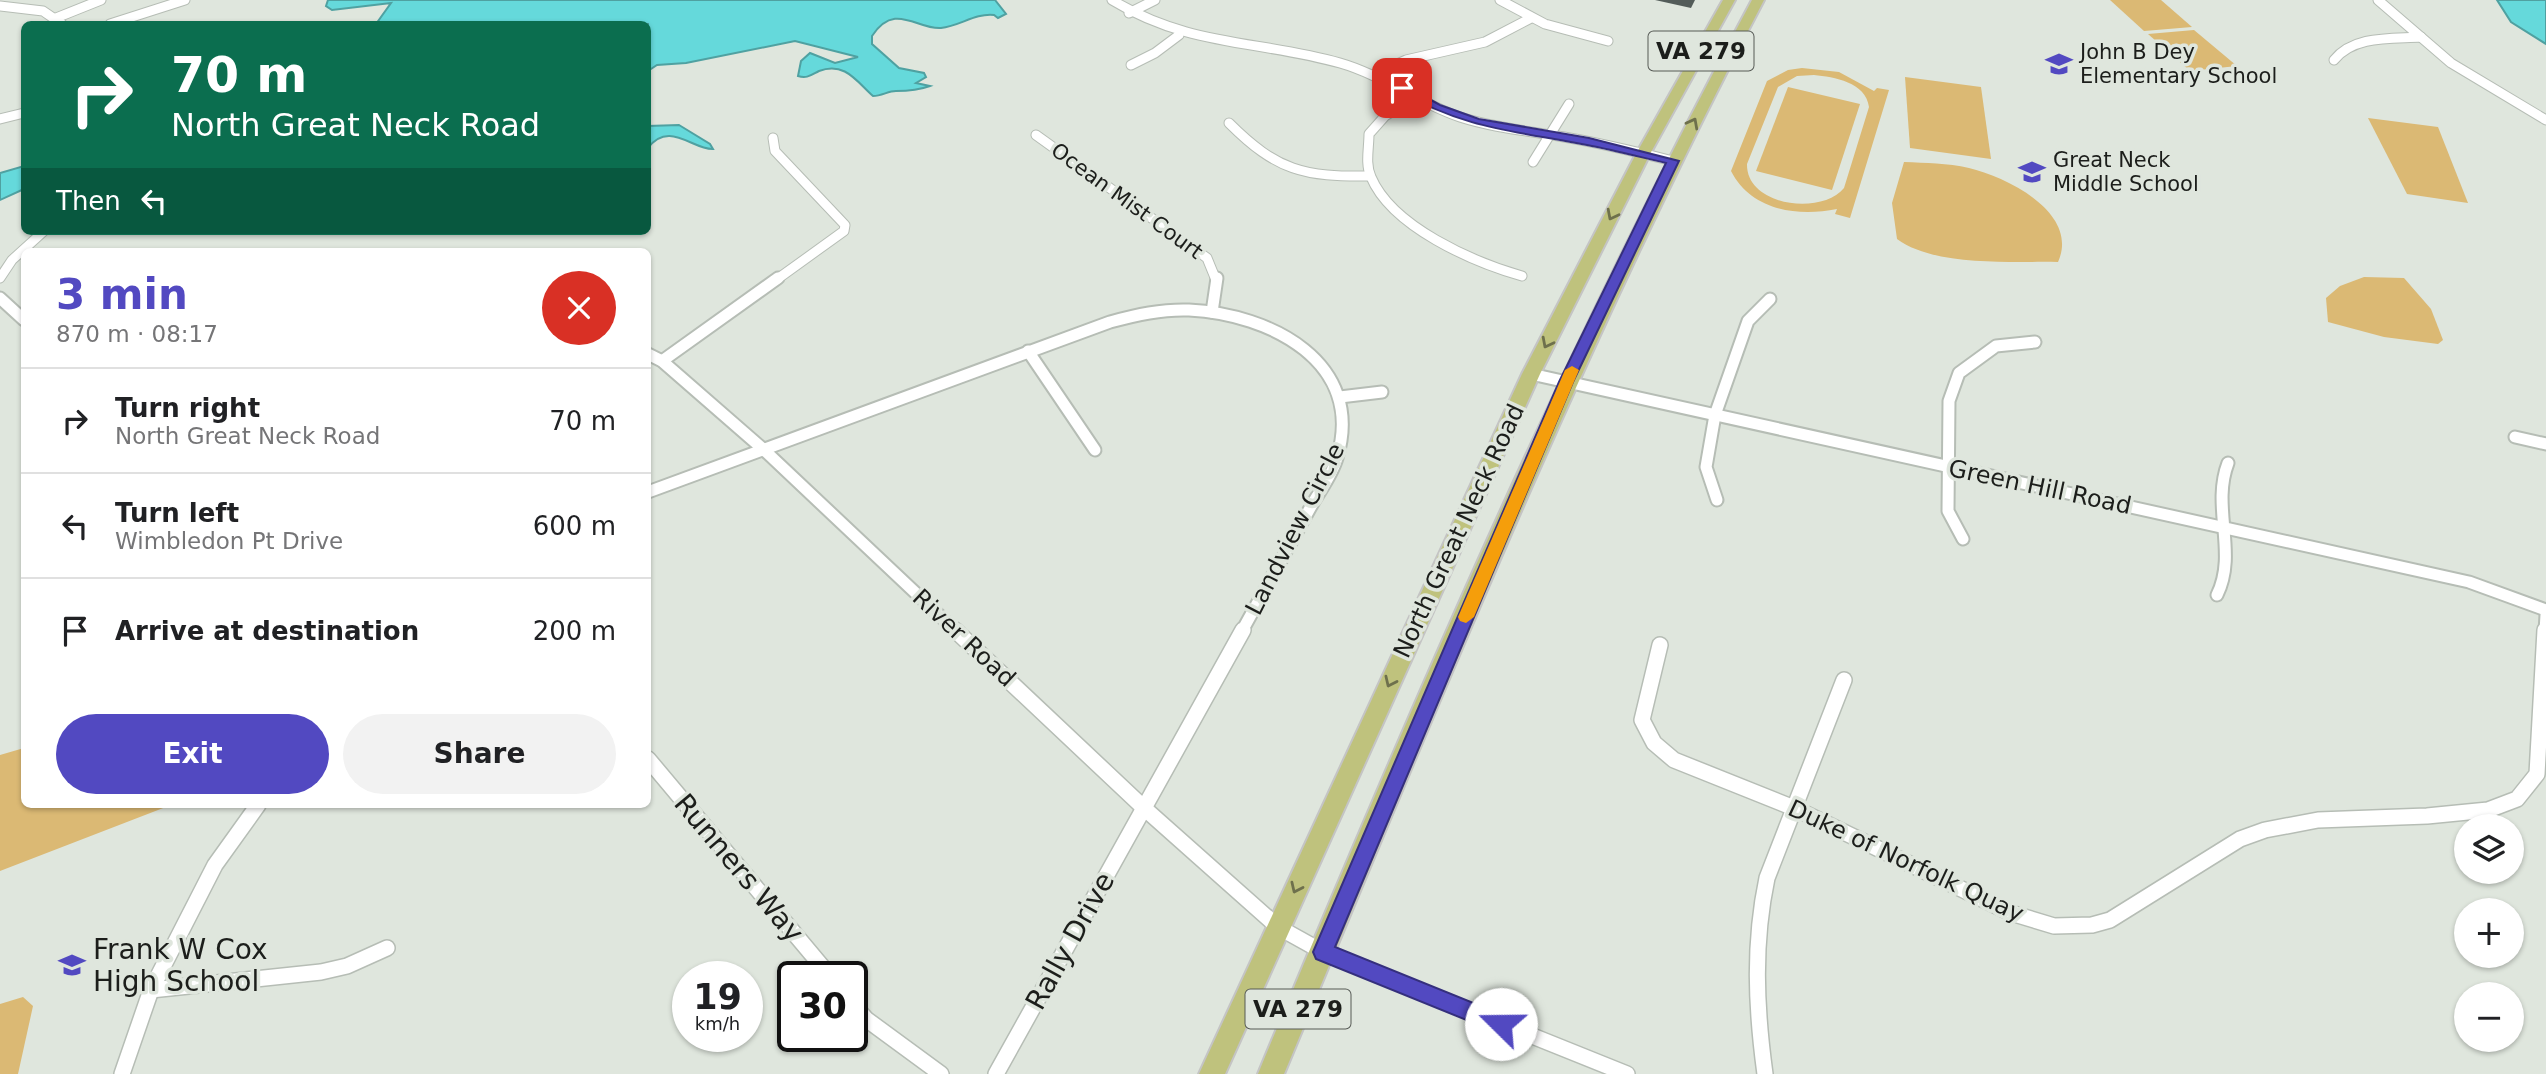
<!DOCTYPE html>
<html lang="en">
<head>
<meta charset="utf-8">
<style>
	:root { --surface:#fff; --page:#f2f2f2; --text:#202124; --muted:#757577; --line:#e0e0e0; --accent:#5249c1 }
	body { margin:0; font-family:"DejaVu Sans",sans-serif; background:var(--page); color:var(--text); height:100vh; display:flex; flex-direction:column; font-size:26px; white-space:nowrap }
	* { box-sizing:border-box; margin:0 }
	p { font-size:23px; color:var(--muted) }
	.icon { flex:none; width:38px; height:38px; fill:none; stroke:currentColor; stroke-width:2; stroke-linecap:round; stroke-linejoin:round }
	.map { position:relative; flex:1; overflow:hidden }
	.details { position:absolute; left:21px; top:248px; width:630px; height:560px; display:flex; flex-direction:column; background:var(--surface); border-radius:10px; box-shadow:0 2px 5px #0004 }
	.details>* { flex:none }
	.top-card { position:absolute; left:21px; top:21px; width:630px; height:214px; border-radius:10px; box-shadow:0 2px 5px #0004; background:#0b6e4f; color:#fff; overflow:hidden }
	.tools { position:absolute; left:2454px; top:814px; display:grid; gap:14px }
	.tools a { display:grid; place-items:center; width:70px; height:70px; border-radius:50%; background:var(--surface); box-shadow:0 2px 5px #0004; font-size:35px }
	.speed { position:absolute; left:672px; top:961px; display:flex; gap:14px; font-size:35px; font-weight:700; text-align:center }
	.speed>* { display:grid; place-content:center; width:91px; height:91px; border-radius:50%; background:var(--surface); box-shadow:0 2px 5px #0004; line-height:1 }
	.speed small { font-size:18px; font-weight:400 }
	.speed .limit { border:4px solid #111; border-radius:10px; background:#fff; color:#111 }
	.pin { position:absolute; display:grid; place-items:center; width:60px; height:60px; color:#fff; margin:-30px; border-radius:14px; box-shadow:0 4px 10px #0006 }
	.me { position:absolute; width:77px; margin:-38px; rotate:292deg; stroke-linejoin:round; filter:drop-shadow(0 0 5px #0008) }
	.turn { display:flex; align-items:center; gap:24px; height:147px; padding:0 35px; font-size:32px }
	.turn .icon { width:91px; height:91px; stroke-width:2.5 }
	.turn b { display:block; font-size:49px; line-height:60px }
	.then { display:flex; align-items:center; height:66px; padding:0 35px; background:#0003; gap:14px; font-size:26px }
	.round { display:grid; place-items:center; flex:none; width:74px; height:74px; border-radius:37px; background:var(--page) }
	.headline { display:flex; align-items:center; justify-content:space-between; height:119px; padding:0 35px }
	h1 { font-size:42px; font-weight:700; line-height:52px; color:var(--accent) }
	.action { display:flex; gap:14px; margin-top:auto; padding:14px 35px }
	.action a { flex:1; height:80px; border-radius:42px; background:var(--accent); color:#fff; font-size:28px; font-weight:700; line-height:80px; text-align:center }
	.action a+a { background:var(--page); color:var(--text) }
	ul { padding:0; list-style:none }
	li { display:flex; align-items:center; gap:21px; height:105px; padding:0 35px; border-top:2px solid var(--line) }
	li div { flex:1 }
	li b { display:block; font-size:26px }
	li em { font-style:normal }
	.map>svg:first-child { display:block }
	.green { fill:#dbb974; fill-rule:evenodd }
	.water { fill:#65d9db; stroke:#4fa1a1; stroke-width:2 }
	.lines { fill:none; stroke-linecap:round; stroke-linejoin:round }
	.minor-far2-casing { stroke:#b6bdb5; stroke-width:11 }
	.minor-far1-casing { stroke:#b6bdb5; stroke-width:15 }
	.minor-casing { stroke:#b6bdb5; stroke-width:18 }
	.primary-casing { stroke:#c4c4c4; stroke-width:4 }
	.minor-far2 { stroke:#fff; stroke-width:9 }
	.minor-far1 { stroke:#fff; stroke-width:11 }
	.minor { stroke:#fff; stroke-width:15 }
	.primary { fill:#bfc27d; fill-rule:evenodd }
	.wall { fill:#535c59 }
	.oneway { stroke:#6e704c }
	.route { fill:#5249c1; stroke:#352f7d; stroke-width:2 }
	.slow { fill:#f59e0b }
	.labels { text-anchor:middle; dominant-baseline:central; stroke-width:7; stroke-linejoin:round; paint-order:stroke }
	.far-poi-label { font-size:21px; fill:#1c1e1b; stroke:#dfe6dd; text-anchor:start }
	.far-street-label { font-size:21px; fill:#1c1e1b; stroke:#dfe6dd }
	.shield { fill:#dfe6dd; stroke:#565a55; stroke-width:2 }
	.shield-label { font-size:23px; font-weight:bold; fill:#1c1e1b }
	.street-label { font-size:24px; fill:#1c1e1b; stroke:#dfe6dd }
	.near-street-label { font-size:28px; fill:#1c1e1b; stroke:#dfe6dd }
	.near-poi-label { font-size:28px; fill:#1c1e1b; stroke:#dfe6dd; text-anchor:start }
</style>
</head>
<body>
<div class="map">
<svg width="2546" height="1074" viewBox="0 0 2546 1074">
	<rect width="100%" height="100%" fill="#dfe6dd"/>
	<g class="green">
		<polygon points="2110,0 2161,0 2192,27 2144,31"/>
		<polygon points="2194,30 2237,66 2190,71 2148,34"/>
		<path d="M1802 68 1839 72 1874 91 1877 88 1889 90 1850 218 1835 214 1837 209C1796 217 1751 210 1731 171L1767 81 1788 70ZM1814 75C1834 77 1866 82 1869 107L1844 188C1821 216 1746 206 1747 164L1778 87 1797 76Z"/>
		<polygon points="1905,77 1981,87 1991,159 1910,148"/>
		<polygon points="1788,87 1860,104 1832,190 1756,171"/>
		<polygon points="2368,118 2438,127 2468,203 2407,194"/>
		<path d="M1904 162C1926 163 1947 163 1969 168 2007 177 2080 213 2058 262 2012 261 1935 267 1897 239L1892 203Z"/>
		<polygon points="2364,277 2404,278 2431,309 2443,340 2438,344 2384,337 2328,322 2326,298 2340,286"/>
		<polygon points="24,748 24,805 171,805 0,871 0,755"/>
		<polygon points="23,997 33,1006 18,1074 0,1074 0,1004"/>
	</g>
	<g class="water">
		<path d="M328 0H995L1006 14 998 18 994 15C975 13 960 26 941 28 917 30 895 1 872 36V44L899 68 924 73 926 77 916 83 930 86C919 90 907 91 896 91 888 91 882 96 873 96 857 82 845 61 819 71 811 75 807 79 798 76L801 61 810 53 835 63 858 57 795 41 686 63 657 65 648 71V24H376L391 3 332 10 326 6Z"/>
		<polygon points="2497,0 2546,0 2546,44 2511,22"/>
		<path d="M679 125 710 144 713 149C693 150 669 120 648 148V126Z"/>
		<polygon points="24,166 24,189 0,200 0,173"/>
	</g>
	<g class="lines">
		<defs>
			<g id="minor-far2">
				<path d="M1112 0C1189 47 1258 40 1340 63 1382 75 1418 103 1460 117 1494 128 1530 131 1564 137 1601 143 1637 152 1673 161"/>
				<polyline points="1500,0 1545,24 1608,41"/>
				<polyline points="2378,0 2451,63 2546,120"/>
				<polyline points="0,6 43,11 62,24"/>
				<polyline points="1129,13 1155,0"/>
				<polyline points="56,18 101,0"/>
				<polyline points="110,24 185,0"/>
				<path d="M2334 60C2354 35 2392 39 2421 37"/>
				<polyline points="1131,65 1155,53 1179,35"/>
				<polyline points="1375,74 1406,60 1485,42 1531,18"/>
				<path d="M1417 97 1385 116 1369 134C1369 148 1365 164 1371 177 1392 227 1473 262 1522 276"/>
				<polyline points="0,119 24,113"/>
				<path d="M1229 123C1277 171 1304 177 1370 176"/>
				<polyline points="1036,135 1207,258 1216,280"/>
				<polyline points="773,138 775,151 845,225 844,231 776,280"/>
				<polyline points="1533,162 1569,104"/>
				<polyline points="0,278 12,260 44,231"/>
			</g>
			<g id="minor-far1">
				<polyline points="0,298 24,320"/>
				<polyline points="1212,312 1217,278"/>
				<polyline points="1028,351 1095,450"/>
				<polyline points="648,354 662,361 763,449 956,631"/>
				<polyline points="662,361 778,278"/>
				<polyline points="1531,374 2469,582 2546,610"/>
				<polyline points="1340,397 1382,392"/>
				<polyline points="2515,437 2546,444"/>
				<path d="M648 492 1110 322C1136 315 1162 309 1189 310 1270 314 1366 362 1337 458 1332 476 1318 493 1309 510 1287 550 1264 591 1242 631"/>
				<polyline points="1717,500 1706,467 1715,415 1748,321 1770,299"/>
				<polyline points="1963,539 1948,511 1949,401 1959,373 1996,346 2035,342"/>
				<path d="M2217 595C2238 553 2211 507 2228 463"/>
				<polyline points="2545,631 2546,615"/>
			</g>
			<g id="minor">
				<polyline points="955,630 1144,808 1278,927 1323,952 1627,1074"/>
				<polyline points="1660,645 1642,720 1654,743 1674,760 1794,808 2011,913 2054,926 2092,925 2110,920 2240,839 2265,830 2318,820 2427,816 2488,810 2517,799 2537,774 2545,630"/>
				<polyline points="648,759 830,976"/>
				<polyline points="151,990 321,972 347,966 387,948"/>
				<polyline points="852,1003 866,1019 941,1074"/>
				<polyline points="122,1074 151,990 215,865 258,805"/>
				<polyline points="996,1074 1243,630"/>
				<path d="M1765 1074C1756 1008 1753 944 1767 878L1844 680"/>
			</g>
			<g id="primary">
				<polygon points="1723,0 1735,0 1650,154 1540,374 1225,1074 1199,1074 1522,374 1636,154"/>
				<path d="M1752 0H1764C1581 349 1435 711 1284 1074H1258C1409 710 1565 347 1752 0Z"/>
			</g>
		</defs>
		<use href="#minor-far2" class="minor-far2-casing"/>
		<use href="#minor-far1" class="minor-far1-casing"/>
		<use href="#minor" class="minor-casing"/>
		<use href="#primary" class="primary-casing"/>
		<use href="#minor-far2" class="minor-far2"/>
		<use href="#minor-far1" class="minor-far1"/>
		<use href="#minor" class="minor"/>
		<use href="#primary" class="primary"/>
	</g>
	<polygon class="wall" points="1655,0 1695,0 1691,8"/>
	<defs><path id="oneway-chevron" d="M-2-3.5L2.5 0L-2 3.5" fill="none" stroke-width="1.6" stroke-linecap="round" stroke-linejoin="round" transform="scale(1.75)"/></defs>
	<g class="oneway">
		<use href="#oneway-chevron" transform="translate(1693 123) rotate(-62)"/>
		<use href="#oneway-chevron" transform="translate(1612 215) rotate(117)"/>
		<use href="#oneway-chevron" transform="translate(1547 343) rotate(117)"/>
		<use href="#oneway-chevron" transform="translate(1390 682) rotate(115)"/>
		<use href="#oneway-chevron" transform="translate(1296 888) rotate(115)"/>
	</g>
	<path class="route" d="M1402 84 1440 105 1479 119 1589 138 1679 161 1573 382 1335 947 1508 1017 1511 1024 1508 1031 1501 1034 1316 959 1313 952 1559 382 1666 163C1640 157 1613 150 1587 145 1516 131 1463 129 1398 90L1397 88Z"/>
	<polygon class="slow" points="1572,366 1579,370 1474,617 1466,623 1460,621 1458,617 1565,370"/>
	<defs>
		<symbol id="school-bare" viewBox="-9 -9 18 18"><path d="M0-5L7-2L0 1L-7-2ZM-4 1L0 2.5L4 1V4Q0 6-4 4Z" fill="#5249c1" stroke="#dfe6dd" stroke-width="2.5" paint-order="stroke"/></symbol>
	</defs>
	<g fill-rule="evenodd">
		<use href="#school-bare" x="2040" y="45" width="38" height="38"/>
		<use href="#school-bare" x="2013" y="153" width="38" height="38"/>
		<use href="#school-bare" x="53" y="946" width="38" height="38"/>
	</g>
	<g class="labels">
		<g class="far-poi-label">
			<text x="2080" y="52">John B Dey<tspan x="2080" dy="24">Elementary School</tspan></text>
			<text x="2053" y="160">Great Neck<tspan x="2053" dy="24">Middle School</tspan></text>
		</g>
		<g class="far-street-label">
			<text transform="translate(1127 201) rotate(36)">Ocean Mist Court</text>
		</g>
		<g class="shield">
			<rect x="1648.5" y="31.5" width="105" height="39" rx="5"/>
			<rect x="1245.5" y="989.5" width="105" height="39" rx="5"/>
		</g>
		<g class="shield-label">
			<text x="1701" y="51">VA 279</text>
			<text x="1298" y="1009">VA 279</text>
		</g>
		<g class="street-label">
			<text transform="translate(2040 487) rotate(12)">Green Hill Road</text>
			<text transform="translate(1295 529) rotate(-63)">Landview Circle</text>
			<text transform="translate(1459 531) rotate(-65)">North Great Neck Road</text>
			<text transform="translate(964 638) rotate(43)">River Road</text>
			<text transform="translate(1906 861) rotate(25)">Duke of Norfolk Quay</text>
		</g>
		<g class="near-street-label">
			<text transform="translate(739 868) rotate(50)">Runners Way</text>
			<text transform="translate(1070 941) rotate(-61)">Rally Drive</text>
		</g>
		<g class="near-poi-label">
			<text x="93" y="949">Frank W Cox<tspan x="93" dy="32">High School</tspan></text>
		</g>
	</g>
</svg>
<div class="tools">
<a><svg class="icon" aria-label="layers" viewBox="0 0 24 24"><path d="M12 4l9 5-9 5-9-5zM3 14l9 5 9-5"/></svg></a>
<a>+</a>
<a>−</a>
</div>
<div class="speed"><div>19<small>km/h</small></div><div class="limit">30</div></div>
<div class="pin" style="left:1402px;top:88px;background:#d93025"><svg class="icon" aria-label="arrive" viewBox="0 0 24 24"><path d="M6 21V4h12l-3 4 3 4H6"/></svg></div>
<svg class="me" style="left:1501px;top:1024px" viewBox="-20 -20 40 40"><circle r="19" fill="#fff"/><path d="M0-13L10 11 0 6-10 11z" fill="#5249c1"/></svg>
<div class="top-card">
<div class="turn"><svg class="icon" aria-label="right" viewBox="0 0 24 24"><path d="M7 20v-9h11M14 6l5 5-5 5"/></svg><div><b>70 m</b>North Great Neck Road</div></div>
<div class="then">Then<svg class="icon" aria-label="left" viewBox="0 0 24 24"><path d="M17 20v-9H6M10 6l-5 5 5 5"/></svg></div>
</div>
<section class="details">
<div class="headline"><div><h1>3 min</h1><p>870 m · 08:17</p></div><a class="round" style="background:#d93025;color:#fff"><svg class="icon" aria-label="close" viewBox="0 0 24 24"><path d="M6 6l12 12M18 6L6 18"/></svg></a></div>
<ul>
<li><svg class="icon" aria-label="right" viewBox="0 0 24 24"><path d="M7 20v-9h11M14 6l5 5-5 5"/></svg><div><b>Turn right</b><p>North Great Neck Road</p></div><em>70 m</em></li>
<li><svg class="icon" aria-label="left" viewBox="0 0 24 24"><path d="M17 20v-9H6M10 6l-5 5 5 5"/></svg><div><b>Turn left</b><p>Wimbledon Pt Drive</p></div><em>600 m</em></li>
<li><svg class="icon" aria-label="arrive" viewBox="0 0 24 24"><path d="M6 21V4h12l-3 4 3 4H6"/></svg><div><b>Arrive at destination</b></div><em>200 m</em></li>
</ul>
<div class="action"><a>Exit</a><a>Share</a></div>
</section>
</div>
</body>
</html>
